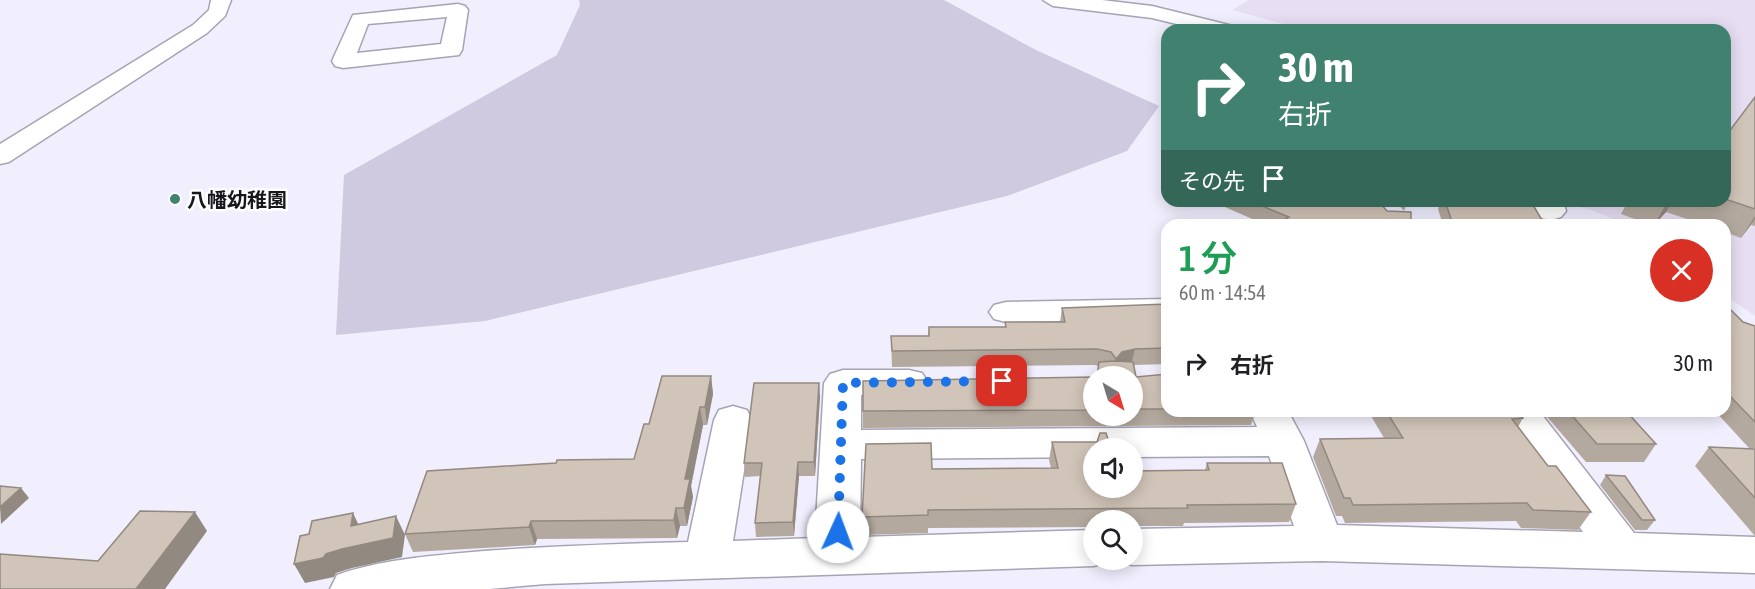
<!DOCTYPE html>
<html lang="ja">
<head>
<meta charset="utf-8">
<style>
	:root { --surface:#fff; --page:#f2f2f2; --text:#202124; --muted:#757577 }
	body { margin:0; font-family:"Asap Condensed","Noto Sans JP",sans-serif; background:var(--page); color:var(--text); height:100vh; display:flex; flex-direction:column; font-size:22px; white-space:nowrap }
	* { box-sizing:border-box; margin:0 }
	p { font-size:20px; color:var(--muted) }
	.icon { flex:none; width:33px; height:33px; fill:none; stroke:currentColor; stroke-width:2; stroke-linecap:round; stroke-linejoin:round }
	.map { position:relative; flex:1; overflow:hidden }
	.side { position:absolute; left:1161px; top:219px; width:570px; height:198px; display:flex; flex-direction:column; background:var(--surface); border-radius:18px; box-shadow:0 3px 15px #0003 }
	.side>* { flex:none }
	.banner { position:absolute; left:1161px; top:24px; width:570px; height:183px; border-radius:18px; box-shadow:0 3px 15px #0003; background:#41816f; color:#fff; overflow:hidden }
	.needle { width:39px; rotate:142deg }
	.controls { position:absolute; left:1083px; top:366px; display:grid; gap:12px }
	.controls a { display:grid; place-items:center; width:60px; height:60px; border-radius:50%; background:var(--surface); box-shadow:0 3px 15px #0003; font-size:30px }
	.pin { position:absolute; display:grid; place-items:center; width:51px; height:51px; color:#fff; margin:-26px; border-radius:12px; box-shadow:0 3px 9px #0006 }
	.me { position:absolute; width:66px; margin:-33px; rotate:2deg; stroke-linejoin:round; filter:drop-shadow(0 0 4px #0008) }
	.turn { display:flex; align-items:center; gap:21px; height:126px; padding:0 18px; font-size:27px }
	.turn .icon { width:78px; height:78px; stroke-width:2.5 }
	.turn b { display:block; font-size:42px; line-height:51px }
	.then { display:flex; align-items:center; height:57px; padding:0 18px; background:#0003; gap:12px; font-size:22px }
	.round { display:grid; place-items:center; flex:none; width:63px; height:63px; border-radius:32px; background:var(--page) }
	.head { display:flex; align-items:center; justify-content:space-between; height:102px; padding:0 18px }
	h1 { font-size:36px; font-weight:600; line-height:45px; color:#1e9e55 }
	ul { padding:0; list-style:none }
	li { display:flex; align-items:center; gap:18px; height:84px; padding:0 18px }
	li div { flex:1 }
	li b { display:block; font-size:22px }
	li em { font-style:normal }
	.map>svg:first-child { display:block }
	.industrial { fill:#e7def3 }
	.green { fill:#cfcae0 }
	.lines { fill:none; stroke-linecap:round; stroke-linejoin:round }
	.minor-casing { stroke:#a6a3b3; stroke-width:3 }
	.minor { fill:#fff; fill-rule:evenodd }
	.wall { fill:#b4a99e }
	.shaded-wall { fill:#928981 }
	.building { fill:#d1c4b8; stroke:#928981; stroke-width:1.5 }
	.route { stroke:#1a73e8; stroke-width:10; stroke-dasharray:0 18 }
	.poi-dot { fill:#41816f; stroke:#fefefe; stroke-width:2 }
	.labels { text-anchor:middle; dominant-baseline:central; stroke-width:5; stroke-linejoin:round; paint-order:stroke }
	.poi-label { font-size:20px; font-weight:bold; fill:#18171d; stroke:#fefefe; text-anchor:start }
</style>
</head>
<body>
<div class="map">
<svg width="1755" height="589" viewBox="0 0 1755 589">
	<rect width="100%" height="100%" fill="#f1eefe"/>
	<polygon class="industrial" points="1249,0 1755,0 1755,316 1725,295 1725,225 1627,225 1589,209 1549,201 1725,201 1725,30 1306,30 1232,10"/>
	<polygon class="green" points="579,0 944,0 1036,50 1159,106 1127,151 1007,196 485,321 336,335 344,175 557,55 580,5"/>
	<g class="lines">
		<defs>
			<g id="minor">
				<polygon points="211,0 231,0 225,16 207,33 9,162 0,164 0,144 193,25 209,10"/>
				<polygon points="1043,0 1102,0 1152,6 1233,26 1236,30 1201,30 1152,18 1053,6"/>
				<path d="M458 4 465 6 468 10 462 50 459 55 343 68 335 66 332 61 353 15ZM447 17 441 44 357 53 368 24Z"/>
				<polygon points="1482,201 1563,201 1566,211 1561,217 1551,220 1486,207"/>
				<polygon points="1167,299 1167,319 1006,322 994,319 989,312 994,305 1006,302"/>
				<path d="M843 370H909L922 373 928 382 922 391 909 394 861 395V430L1257 427 1250 411H1288L1304 441 1337 525 1583 532 1535 466 1500 411H1539L1634 533 1755 537V573L1322 561 1132 565 1116 560H1132V529L1294 526 1269 456 1132 457V448H1094V457L861 459 860 537 1094 530V560H1110L1094 566 545 584 489 589H330L337 575C379 560 428 556 472 552 544 546 616 544 688 542L714 420 719 410 733 406 747 410 752 420 733 541 815 538 824 383 830 374Z"/>
			</g>
		</defs>
		<use href="#minor" class="minor-casing"/>
		<use href="#minor" class="minor"/>
	</g>
	<g class="wall">
		<polygon points="1755,97 1755,226 1751,225 1741,238 1725,232 1725,225 1705,225 1666,212 1654,225 1651,225 1621,214 1628,201 1725,201 1725,137"/>
		<polygon points="1218,201 1378,201 1387,211 1411,225 1266,225 1218,204"/>
		<polygon points="1397,201 1408,201 1404,211 1396,202"/>
		<polygon points="1441,201 1496,201 1545,225 1443,225 1438,209"/>
		<polygon points="1167,304 1167,364 1134,365 1136,377 1167,374 1167,411 1256,411 1251,425 863,428 863,381 1094,377 1094,416 1132,416 1132,376 1097,376 1099,366 1094,365 892,367 891,336 928,336 929,327 1005,327 1005,322 1060,322 1062,308"/>
		<polygon points="1726,305 1743,322 1755,326 1755,448 1749,448 1715,411 1725,411 1725,307"/>
		<polygon points="711,376 713,394 707,425 703,425 691,486 693,497 687,526 680,526 677,538 537,539 535,545 413,552 405,534 634,459 649,424"/>
		<polygon points="820,396 815,476 799,476 794,536 756,537 755,523 760,476 745,477 744,463"/>
		<polygon points="1368,411 1518,411 1523,418 1518,427 1548,466 1591,512 1578,530 1521,528 1516,521 1345,523 1342,516 1336,516 1313,457 1320,439 1384,438"/>
		<polygon points="1542,411 1626,411 1656,444 1644,462 1586,462"/>
		<polygon points="1052,442 1094,488 1205,470 1207,463 1296,504 1289,522 1184,523 1183,526 1132,526 1132,520 1094,520 1094,527 928,528 928,533 862,535 862,517 932,469 1051,468 1049,460"/>
		<polygon points="1709,447 1755,449 1755,536 1695,466"/>
		<polygon points="1606,475 1655,520 1647,530 1635,530 1600,485"/>
	</g>
	<g class="shaded-wall">
		<polygon points="1668,201 1672,201 1666,212 1654,225"/>
		<polygon points="1755,216 1755,219 1741,238"/>
		<polygon points="1135,349 1131,365 1113,375 1116,359 1122,352"/>
		<polygon points="711,376 713,394 707,425 705,407"/>
		<polygon points="819,383 820,396 815,476 814,462"/>
		<polygon points="700,407 703,425 691,486 693,497 687,526 684,508 685,479"/>
		<polygon points="798,462 799,476 794,536 793,522"/>
		<polygon points="21,488 29,498 1,524 0,507"/>
		<polygon points="676,508 680,526 677,538 674,520"/>
		<polygon points="195,512 207,531 165,589 136,589"/>
		<polygon points="353,513 362,532 351,526"/>
		<polygon points="396,516 405,535 402,557 352,568 336,573 334,577 305,583 294,564 326,554"/>
		<polygon points="531,521 537,539 535,545 529,527"/>
	</g>
	<g class="building">
		<polygon points="1755,97 1755,209 1725,199 1725,137"/>
		<polygon points="1250,201 1378,201 1387,211 1411,212 1411,225 1275,225 1289,217"/>
		<polygon points="1445,201 1496,201 1533,205 1545,225 1453,225"/>
		<polygon points="1167,304 1167,348 1135,349 1122,352 1116,359 1111,352 1097,349 892,351 891,336 929,336 929,327 1006,327 1005,322 1065,322 1062,308"/>
		<polygon points="1726,305 1743,322 1755,326 1755,422 1725,391 1725,330"/>
		<polygon points="1116,361 1133,362 1136,377 1167,374 1167,409 1132,409 1132,376 1097,376 1099,362"/>
		<polygon points="662,376 711,376 705,407 700,407 685,479 690,479 684,508 676,508 674,520 531,521 529,527 405,534 427,471 556,463 557,460 634,459 644,424 649,424"/>
		<polygon points="1094,377 1094,410 863,411 863,381"/>
		<polygon points="754,383 819,383 814,462 798,462 793,522 755,523 762,463 744,463"/>
		<polygon points="1386,411 1518,411 1523,418 1512,419 1548,466 1556,466 1591,512 1533,510 1527,503 1353,505 1350,498 1344,498 1320,439 1403,438"/>
		<polygon points="1568,411 1626,411 1656,444 1597,444"/>
		<polygon points="1100,433 1106,433 1111,448 1094,448 1094,488 1132,488 1132,471 1209,470 1207,463 1282,463 1296,504 1187,505 1188,508 928,510 928,515 862,517 866,444 931,443 932,469 1058,468 1052,442 1097,442"/>
		<polygon points="1709,447 1755,449 1755,498"/>
		<polygon points="1606,475 1625,476 1655,520 1642,520"/>
		<polygon points="0,486 21,488 0,507"/>
		<polygon points="140,511 195,512 136,589 0,589 0,554 98,561"/>
		<polygon points="353,513 351,526 396,516 393,538 342,549 326,554 323,558 294,564 300,536 309,534 312,521"/>
	</g>
	<g class="lines">
		<polyline class="route" points="838,532 843,383 1002,381"/>
	</g>
	<circle class="poi-dot" cx="175" cy="199" r="6"/>
	<g class="labels">
		<g class="poi-label">
			<text x="187" y="199">八幡幼稚園</text>
		</g>
	</g>
</svg>
<div class="controls">
<a><svg class="needle" viewBox="-14 -14 28 28"><path d="M0-13l5 13h-10z" fill="#e53935"/><path d="M0 13l5-13h-10z" fill="#757577"/></svg></a>
<a><svg class="icon" aria-label="sound" viewBox="0 0 24 24"><path d="M4 9h4l5-4v14l-5-4H4zM17 9q2 3 0 6"/></svg></a>
<a><svg class="icon" aria-label="search" viewBox="0 0 24 24"><circle cx="10" cy="10" r="6"/><path d="M15 15l6 6"/></svg></a>
</div>
<div class="pin" style="left:1002px;top:381px;background:#d93025"><svg class="icon" aria-label="arrive" viewBox="0 0 24 24"><path d="M6 21V4h12l-3 4 3 4H6"/></svg></div>
<svg class="me" style="left:838px;top:532px" viewBox="-20 -20 40 40"><circle r="19" fill="#fff"/><path d="M0-13L10 11 0 6-10 11z" fill="#1a73e8"/></svg>
<div class="banner">
<div class="turn"><svg class="icon" aria-label="right" viewBox="0 0 24 24"><path d="M7 20v-9h11M14 6l5 5-5 5"/></svg><div><b>30 m</b>右折</div></div>
<div class="then">その先<svg class="icon" aria-label="arrive" viewBox="0 0 24 24"><path d="M6 21V4h12l-3 4 3 4H6"/></svg></div>
</div>
<section class="side">
<div class="head"><div><h1>1 分</h1><p>60 m · 14:54</p></div><a class="round" style="background:#d93025;color:#fff"><svg class="icon" aria-label="close" viewBox="0 0 24 24"><path d="M6 6l12 12M18 6L6 18"/></svg></a></div>
<ul>
<li><svg class="icon" aria-label="right" viewBox="0 0 24 24"><path d="M7 20v-9h11M14 6l5 5-5 5"/></svg><div><b>右折</b></div><em>30 m</em></li>
</ul>
</section>
</div>
</body>
</html>
